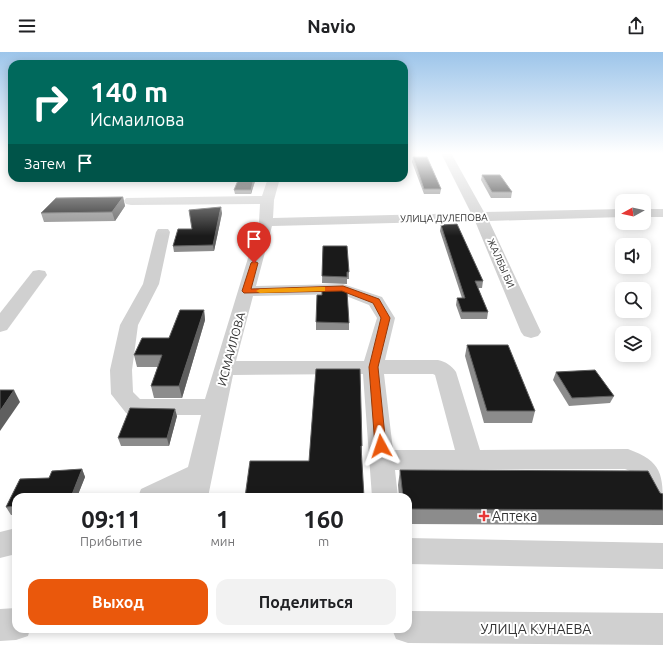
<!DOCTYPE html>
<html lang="ru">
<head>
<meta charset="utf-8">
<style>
	:root { --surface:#fff; --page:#f2f2f2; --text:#202124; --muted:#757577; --accent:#ea580c }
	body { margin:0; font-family:Ubuntu,sans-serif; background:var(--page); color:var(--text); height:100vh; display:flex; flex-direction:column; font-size:15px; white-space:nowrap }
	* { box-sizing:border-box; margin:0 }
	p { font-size:13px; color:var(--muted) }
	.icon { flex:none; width:22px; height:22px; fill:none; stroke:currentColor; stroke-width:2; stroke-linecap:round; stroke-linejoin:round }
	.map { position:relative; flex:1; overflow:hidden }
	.details { position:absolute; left:12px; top:441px; width:400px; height:140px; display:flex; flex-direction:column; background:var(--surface); border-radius:12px; box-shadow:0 2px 10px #0003 }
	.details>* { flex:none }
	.top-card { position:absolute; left:8px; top:8px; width:400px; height:122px; border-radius:12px; box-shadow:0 2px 10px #0003; background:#00695c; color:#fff; overflow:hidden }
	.needle { width:26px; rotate:262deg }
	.controls { position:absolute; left:615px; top:142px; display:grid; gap:8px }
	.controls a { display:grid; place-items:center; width:36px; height:36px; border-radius:8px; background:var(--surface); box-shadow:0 2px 10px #0003; font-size:20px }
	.pin { position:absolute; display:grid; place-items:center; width:34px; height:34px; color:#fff; margin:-41px -17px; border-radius:50% 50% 50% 0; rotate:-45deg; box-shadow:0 0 4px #0007 }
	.pin .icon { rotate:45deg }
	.me { position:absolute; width:44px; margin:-22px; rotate:355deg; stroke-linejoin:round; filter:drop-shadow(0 0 3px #0008) }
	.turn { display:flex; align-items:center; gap:14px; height:84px; padding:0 16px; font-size:18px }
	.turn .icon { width:52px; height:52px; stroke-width:2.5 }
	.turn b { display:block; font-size:28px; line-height:34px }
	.then { display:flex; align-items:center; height:38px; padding:0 16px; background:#0003; gap:8px; font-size:15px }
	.eta { display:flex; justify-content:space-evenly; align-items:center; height:68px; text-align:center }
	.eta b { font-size:24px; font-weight:700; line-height:28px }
	.action { display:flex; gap:8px; margin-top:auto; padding:8px 16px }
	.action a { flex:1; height:46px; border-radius:12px; background:var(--accent); color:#fff; font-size:16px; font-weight:700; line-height:46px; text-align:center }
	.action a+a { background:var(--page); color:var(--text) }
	header { display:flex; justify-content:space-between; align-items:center; height:52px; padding:0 16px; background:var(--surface); font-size:18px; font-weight:700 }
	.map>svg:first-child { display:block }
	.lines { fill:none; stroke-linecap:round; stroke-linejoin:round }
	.minor { fill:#d0d0d0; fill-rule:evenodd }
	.wall { fill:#8c8c8c }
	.shaded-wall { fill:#5f5f5f }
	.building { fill:#1a1a1a; stroke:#5f5f5f }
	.route { fill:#ea580c; stroke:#983908 }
	.slow { fill:#f59e0b }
	.poi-dot { fill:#e83736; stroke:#fff; stroke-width:1.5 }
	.labels { text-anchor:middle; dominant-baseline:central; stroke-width:4; stroke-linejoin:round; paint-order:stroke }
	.far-street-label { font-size:10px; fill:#333; stroke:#fff }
	.street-label { font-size:12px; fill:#333; stroke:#fff }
	.near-poi-label { font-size:14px; fill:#333; stroke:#fff; text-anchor:start }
	.near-street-label { font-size:14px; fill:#333; stroke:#fff }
</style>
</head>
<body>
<header><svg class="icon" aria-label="menu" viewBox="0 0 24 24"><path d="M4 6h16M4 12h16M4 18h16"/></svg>Navio<svg class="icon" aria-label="share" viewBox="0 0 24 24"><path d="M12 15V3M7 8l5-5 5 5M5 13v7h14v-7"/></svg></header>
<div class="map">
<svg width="663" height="593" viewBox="0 0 663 593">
	<rect width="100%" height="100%" fill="#fff"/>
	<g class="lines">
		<g class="minor">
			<path d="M441 101H451L484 160 622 157V165L489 169 541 280 538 284 531 286 524 284 521 280 475 169 272 174 256 234 343 232 382 245 395 266 385 308H438C446 310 451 313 456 320L480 398 628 397C663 410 663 422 663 459L653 456 635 421 625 417 395 418 398 445H372L363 322 233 323 208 445H182V442L175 445H138L141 437 188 415 201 363H134L126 361 111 342 110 318 120 273 143 232 156 180 158 177H168L170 180 159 232 138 273 132 318 133 340 140 347H205L259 170 260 152 131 153 126 152 124 149 126 146 262 144 268 126H280L274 148 273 166 471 161ZM341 242 369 253 377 266 364 309H236L253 244ZM384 322H433L435 323 455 398H393Z"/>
			<rect x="644" y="157" width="19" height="8"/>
			<polygon points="39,218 45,219 47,223 7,278 0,280 0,261 33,219"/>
			<polygon points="16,476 16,502 0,506 0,480"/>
			<polygon points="408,486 663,491 663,517 408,512"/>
			<polygon points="16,556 16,577 30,577 28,584 16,588 0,589 0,557"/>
			<polygon points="408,559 663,561 663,593 408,591 396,587 392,577 408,577"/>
		</g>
	</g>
	<g class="wall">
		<polygon points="413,105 441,137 440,142 424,142 412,110"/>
		<polygon points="482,123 512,140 511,146 491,146 481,128"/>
		<polygon points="239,126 256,126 251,142 235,142 234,138"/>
		<polygon points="123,145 125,154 115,169 44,170 41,161"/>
		<polygon points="222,161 214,199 174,200 173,194 192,177"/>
		<polygon points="441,173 483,229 482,236 478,236 488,260 487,267 461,267 456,253 457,246 462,246 440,179"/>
		<polygon points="323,194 349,220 349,227 347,227 347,232 322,231"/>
		<polygon points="322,243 349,271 349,278 316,278 316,270"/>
		<polygon points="204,258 205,268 182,346 154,346 151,334 158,315 137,315 134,303 169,286"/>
		<polygon points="467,293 535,359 532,371 484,371 465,304"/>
		<polygon points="316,317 362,394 362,406 309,409"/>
		<polygon points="556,320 614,344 610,351 569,354 553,328"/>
		<polygon points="177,364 169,394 121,394 118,386"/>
		<polygon points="82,417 85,425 77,445 16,445 16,463 11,463 6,455 20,427 49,426 52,419"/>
		<polygon points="400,418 660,441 663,442 663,473 408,472 408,445 399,445 398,433"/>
	</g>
	<g class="shaded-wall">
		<polygon points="254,126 256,126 251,142 251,138"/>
		<polygon points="123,145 125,154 115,169 112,160"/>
		<polygon points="221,155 222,161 214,199 213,193"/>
		<polygon points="204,258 205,268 182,346 179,334"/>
		<polygon points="14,338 20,350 0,379 0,359"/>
		<polygon points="175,357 177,364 169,394 167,386"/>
		<polygon points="82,417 85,425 77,445 71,445"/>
	</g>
	<g class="building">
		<polygon points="413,105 427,105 441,137 424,137"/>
		<polygon points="482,123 500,123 512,140 492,140"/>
		<polygon points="239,126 254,126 251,138 234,138"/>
		<polygon points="123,145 112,160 41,161 56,146"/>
		<polygon points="221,155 213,193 173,194 178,177 192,177 189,158"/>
		<polygon points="457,172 483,229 475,229 488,260 462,260 457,246 465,246 441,173"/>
		<polygon points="323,194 347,194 349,220 347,220 347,225 322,224"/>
		<polygon points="341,236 347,239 349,271 316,270 317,243 322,243 322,237"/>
		<polygon points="180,258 204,258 179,334 151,334 162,303 134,303 142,286 169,286"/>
		<polygon points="467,293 508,293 535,359 487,359"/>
		<polygon points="316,317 360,317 362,394 361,394 364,445 245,445 250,409 309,409"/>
		<polygon points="595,318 614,344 572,346 556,320"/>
		<polygon points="0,338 14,338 0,359"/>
		<polygon points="130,356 175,357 167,386 118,386"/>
		<polygon points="82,417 71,445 16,445 16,454 6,455 20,427 49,426 52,419"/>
		<polygon points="400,418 648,419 660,441 663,442 663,458 408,457 408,445 403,445"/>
	</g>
	<linearGradient id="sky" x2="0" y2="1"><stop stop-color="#9dc5ea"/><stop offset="0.55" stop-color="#fff"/><stop offset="1" stop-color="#fff" stop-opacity="0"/></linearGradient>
	<rect width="663" height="184" fill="url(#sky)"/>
	<polygon class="route" points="254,209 258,211 251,237 343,234 379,247 390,266 378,315 386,394 385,397 381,398 375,394 369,315 381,266 373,251 342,239 244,241 242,239 251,211"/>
	<polygon class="slow" points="322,235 325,235 325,239 260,241 256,239 260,237"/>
	<path class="poi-dot" d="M482 458h4v4h4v4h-4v4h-4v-4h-4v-4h4z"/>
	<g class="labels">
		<g class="far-street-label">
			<text transform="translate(444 166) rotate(-1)">УЛИЦА ДУЛЕПОВА</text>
			<text transform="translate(501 211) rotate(66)">ЖАЛБЫ БИ</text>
		</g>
		<g class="street-label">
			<text transform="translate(231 297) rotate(-75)">ИСМАИЛОВА</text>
		</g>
		<g class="near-poi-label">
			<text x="492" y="464">Аптека</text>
		</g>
		<g class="near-street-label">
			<text x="536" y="577">УЛИЦА КУНАЕВА</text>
		</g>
	</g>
</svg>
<div class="controls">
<a><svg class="needle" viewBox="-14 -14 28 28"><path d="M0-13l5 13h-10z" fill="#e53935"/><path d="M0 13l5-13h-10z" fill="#757577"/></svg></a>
<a><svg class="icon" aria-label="sound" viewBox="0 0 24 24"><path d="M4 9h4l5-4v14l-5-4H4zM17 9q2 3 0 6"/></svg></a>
<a><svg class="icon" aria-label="search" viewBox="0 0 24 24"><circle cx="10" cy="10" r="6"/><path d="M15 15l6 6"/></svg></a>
<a><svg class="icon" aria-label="layers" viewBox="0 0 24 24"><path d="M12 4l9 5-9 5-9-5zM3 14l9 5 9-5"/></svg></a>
</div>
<div class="pin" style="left:254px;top:211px;background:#d93025"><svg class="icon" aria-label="arrive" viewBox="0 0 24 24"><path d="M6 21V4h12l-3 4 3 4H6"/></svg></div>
<svg class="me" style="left:381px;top:394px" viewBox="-20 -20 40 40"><path d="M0-17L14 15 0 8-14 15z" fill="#ea580c" stroke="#fff" stroke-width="4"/></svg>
<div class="top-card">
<div class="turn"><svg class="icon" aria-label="right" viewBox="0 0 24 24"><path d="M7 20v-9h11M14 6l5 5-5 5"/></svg><div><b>140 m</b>Исмаилова</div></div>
<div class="then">Затем<svg class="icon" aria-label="arrive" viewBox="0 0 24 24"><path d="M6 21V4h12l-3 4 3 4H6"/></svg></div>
</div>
<section class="details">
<div class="eta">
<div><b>09:11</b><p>Прибытие</p></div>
<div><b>1</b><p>мин</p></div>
<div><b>160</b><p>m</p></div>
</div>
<div class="action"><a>Выход</a><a>Поделиться</a></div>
</section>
</div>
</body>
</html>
